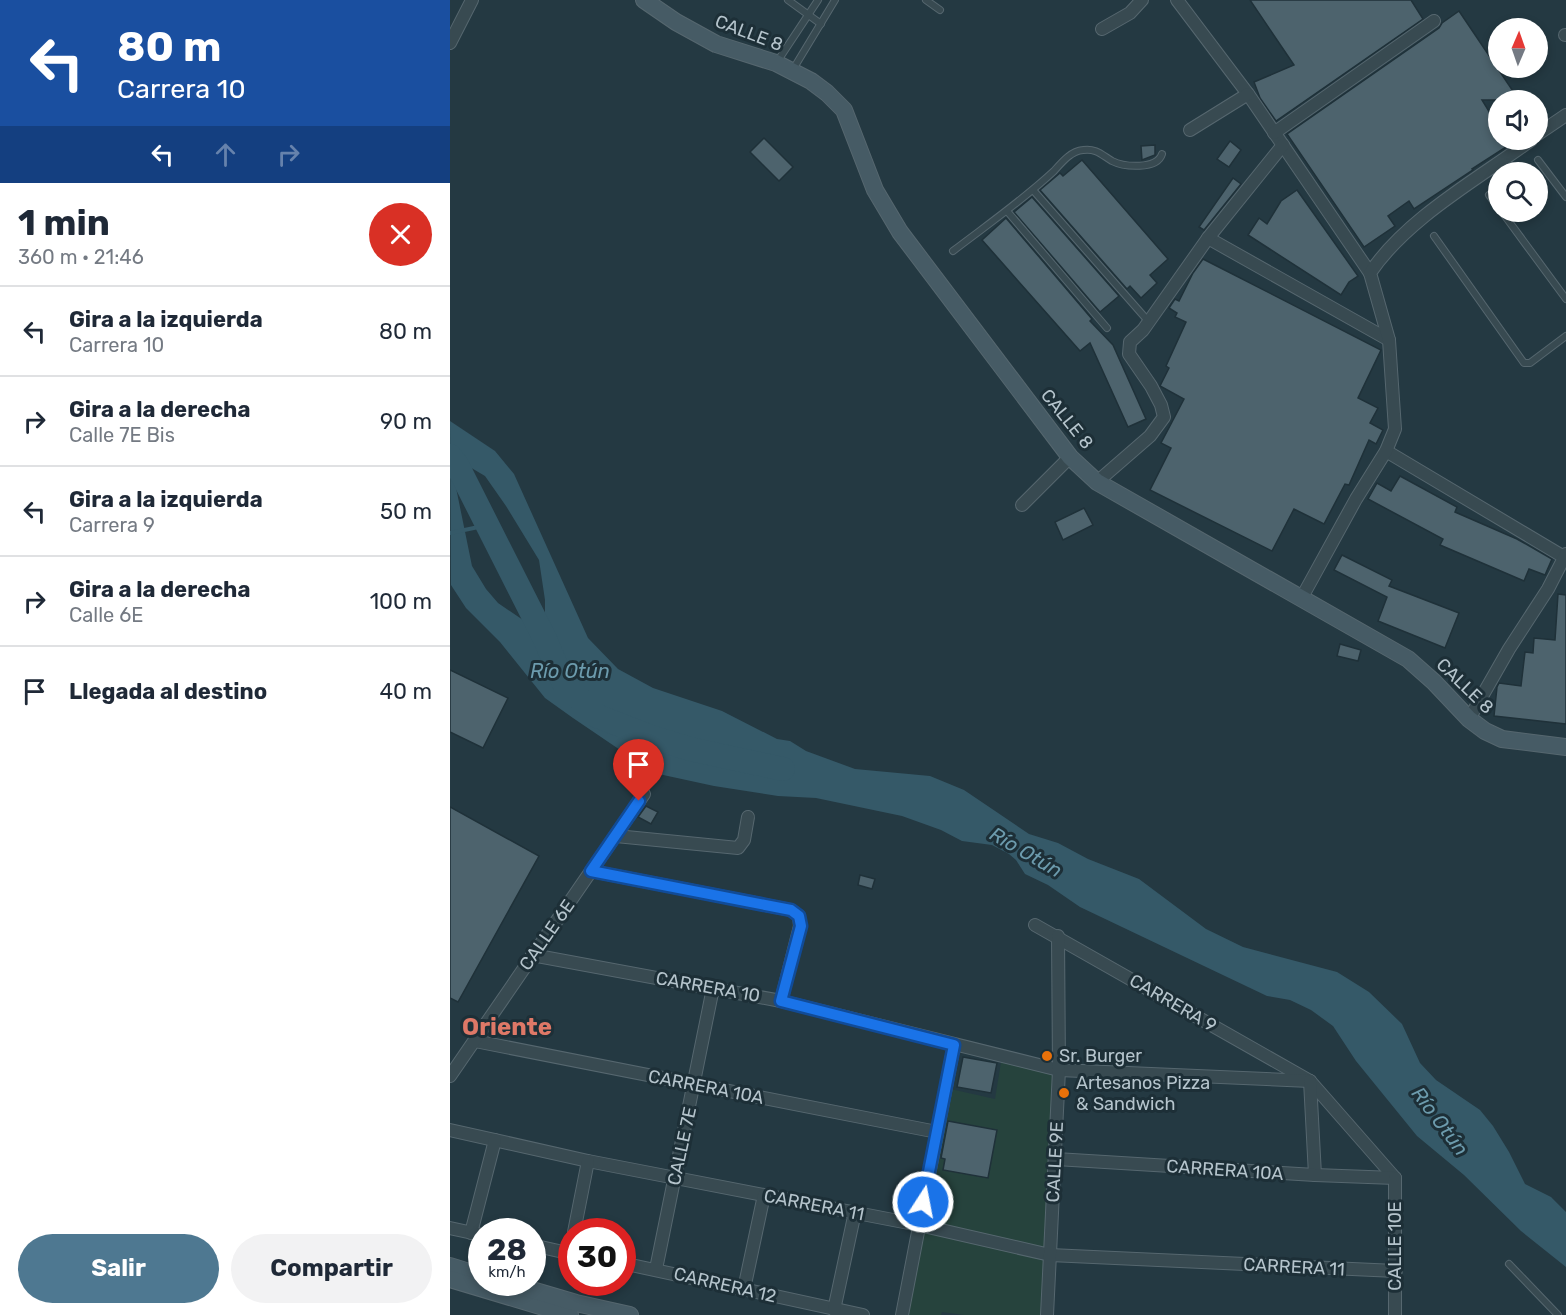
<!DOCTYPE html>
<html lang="es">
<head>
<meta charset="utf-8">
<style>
	:root { --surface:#fff; --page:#f2f2f3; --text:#1f2937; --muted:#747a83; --line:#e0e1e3; --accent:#4e7891 }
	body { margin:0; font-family:Rubik,sans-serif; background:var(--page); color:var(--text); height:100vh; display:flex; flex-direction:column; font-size:22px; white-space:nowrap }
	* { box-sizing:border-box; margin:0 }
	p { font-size:20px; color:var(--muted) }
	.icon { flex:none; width:33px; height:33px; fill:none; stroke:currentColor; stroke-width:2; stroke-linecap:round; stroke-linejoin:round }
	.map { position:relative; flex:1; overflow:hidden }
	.side { display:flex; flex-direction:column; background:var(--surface); width:450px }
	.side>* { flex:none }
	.banner { background:#1a4fa0; color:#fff; overflow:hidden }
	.needle { width:39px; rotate:2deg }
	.buttons { position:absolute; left:1038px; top:18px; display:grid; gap:12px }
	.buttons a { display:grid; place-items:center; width:60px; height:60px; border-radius:50%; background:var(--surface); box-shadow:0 3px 9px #0003; font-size:30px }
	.speed { position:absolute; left:18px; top:1218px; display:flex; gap:12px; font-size:30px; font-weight:700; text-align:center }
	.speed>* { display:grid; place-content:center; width:78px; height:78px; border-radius:50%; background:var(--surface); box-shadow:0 3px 9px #0003; line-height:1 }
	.speed small { font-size:15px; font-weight:400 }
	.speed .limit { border:9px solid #d22; background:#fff; color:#111 }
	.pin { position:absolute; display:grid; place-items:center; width:51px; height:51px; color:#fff; margin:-62px -26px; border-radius:50% 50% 50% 0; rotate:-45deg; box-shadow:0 0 6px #0007 }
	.pin .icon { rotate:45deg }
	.me { position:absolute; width:66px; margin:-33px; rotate:11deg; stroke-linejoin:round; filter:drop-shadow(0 0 4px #0008) }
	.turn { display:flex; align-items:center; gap:21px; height:126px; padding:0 18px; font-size:27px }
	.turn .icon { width:78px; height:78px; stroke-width:2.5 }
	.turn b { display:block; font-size:42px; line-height:51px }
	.lanes { display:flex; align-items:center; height:57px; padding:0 18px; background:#0003; justify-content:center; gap:30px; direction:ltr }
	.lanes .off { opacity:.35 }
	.round { display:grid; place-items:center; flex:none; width:63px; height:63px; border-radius:32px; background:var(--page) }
	.headline { display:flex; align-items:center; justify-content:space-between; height:102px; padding:0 18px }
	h1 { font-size:36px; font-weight:700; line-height:45px }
	.button { display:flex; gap:12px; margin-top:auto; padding:12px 18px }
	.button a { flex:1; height:69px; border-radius:36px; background:var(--accent); color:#fff; font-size:24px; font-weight:700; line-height:69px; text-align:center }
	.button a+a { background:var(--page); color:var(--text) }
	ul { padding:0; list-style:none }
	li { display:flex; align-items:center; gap:18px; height:90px; padding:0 18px; border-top:2px solid var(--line) }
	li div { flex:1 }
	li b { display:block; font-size:22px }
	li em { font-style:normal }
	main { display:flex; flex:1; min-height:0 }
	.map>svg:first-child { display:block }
	.green { fill:#26433d; fill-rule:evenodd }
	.water { fill:#355968; fill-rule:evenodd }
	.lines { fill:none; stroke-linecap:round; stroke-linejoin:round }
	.stream { stroke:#355968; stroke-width:4 }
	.river { stroke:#355968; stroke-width:24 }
	.building { fill:#4d636d; stroke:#1f3139; stroke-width:1.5 }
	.lane-casing { stroke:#56676f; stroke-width:8 }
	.street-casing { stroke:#56676f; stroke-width:14 }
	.secondary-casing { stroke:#56676f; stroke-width:18 }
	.lane { stroke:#384a51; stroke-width:6 }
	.street { stroke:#384a51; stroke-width:12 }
	.secondary { stroke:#465b65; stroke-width:16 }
	.route-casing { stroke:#114b97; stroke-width:15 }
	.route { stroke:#1a73e8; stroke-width:10 }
	.food-dot { fill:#e8710a; stroke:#1d2f37; stroke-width:2 }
	.labels { text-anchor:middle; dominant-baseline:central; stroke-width:6; stroke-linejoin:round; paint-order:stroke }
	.street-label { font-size:18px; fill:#b5c4cc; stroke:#1d2f37 }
	.poi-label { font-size:18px; fill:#b5c4cc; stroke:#1d2f37; text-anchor:start }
	.water-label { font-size:20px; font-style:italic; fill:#6c9bad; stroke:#1d2f37 }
	.district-label { font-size:24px; font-weight:bold; fill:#de7867; stroke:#1d2f37 }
</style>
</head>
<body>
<main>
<section class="side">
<div class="banner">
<div class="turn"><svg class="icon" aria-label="left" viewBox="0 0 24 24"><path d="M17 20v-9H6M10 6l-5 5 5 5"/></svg><div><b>80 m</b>Carrera 10</div></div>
<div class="lanes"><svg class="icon" aria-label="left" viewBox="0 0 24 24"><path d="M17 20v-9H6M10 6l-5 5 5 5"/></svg><svg class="icon off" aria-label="ahead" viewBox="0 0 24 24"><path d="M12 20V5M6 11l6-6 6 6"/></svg><svg class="icon off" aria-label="right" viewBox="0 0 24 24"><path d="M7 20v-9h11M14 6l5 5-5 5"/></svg></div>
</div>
<div class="headline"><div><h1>1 min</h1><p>360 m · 21:46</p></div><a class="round" style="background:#d93025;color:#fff"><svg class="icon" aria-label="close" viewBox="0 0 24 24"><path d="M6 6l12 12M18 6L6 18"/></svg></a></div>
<ul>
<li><svg class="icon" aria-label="left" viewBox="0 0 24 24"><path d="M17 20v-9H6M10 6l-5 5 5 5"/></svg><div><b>Gira a la izquierda</b><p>Carrera 10</p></div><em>80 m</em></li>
<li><svg class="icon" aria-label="right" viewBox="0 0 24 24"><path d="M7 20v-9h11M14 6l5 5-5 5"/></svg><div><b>Gira a la derecha</b><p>Calle 7E Bis</p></div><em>90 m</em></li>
<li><svg class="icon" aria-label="left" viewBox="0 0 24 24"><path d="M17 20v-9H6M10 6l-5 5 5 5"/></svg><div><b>Gira a la izquierda</b><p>Carrera 9</p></div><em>50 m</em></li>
<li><svg class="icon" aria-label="right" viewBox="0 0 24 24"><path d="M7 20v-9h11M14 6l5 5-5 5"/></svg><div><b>Gira a la derecha</b><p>Calle 6E</p></div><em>100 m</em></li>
<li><svg class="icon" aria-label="arrive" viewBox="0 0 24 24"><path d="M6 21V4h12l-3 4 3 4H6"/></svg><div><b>Llegada al destino</b></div><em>40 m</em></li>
</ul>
<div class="button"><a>Salir</a><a>Compartir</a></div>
</section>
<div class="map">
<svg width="1116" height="1315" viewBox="0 0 1116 1315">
	<rect width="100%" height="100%" fill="#243942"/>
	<path class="green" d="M552 1056 609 1070 597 1315H514L492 1312 491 1315H452L496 1088 545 1099ZM498 1121 547 1130 537 1178 493 1170 495 1159 490 1157Z"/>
	<path class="water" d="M0 421 45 451 64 474 138 638 168 669 203 688 272 711 327 739 340 741 356 751 405 769 480 776 514 790 579 834 608 843 638 859 689 879 756 929 793 947 887 972 919 992 952 1024 970 1063 986 1080 1030 1110 1043 1126 1059 1152 1075 1184 1101 1197 1116 1212V1267L1071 1231 1014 1175 967 1136 906 1061 883 1026 861 1010 840 1000 817 996 630 907 598 885 575 874 566 860 559 854 542 845 512 841 491 830 452 816 366 798 328 796 264 786 204 773 123 718 95 698 50 642 16 608 1 585ZM13 463 35 476 56 506 89 560 95 600V639L73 620 48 603 36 589 22 566 2 468ZM149 715 256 743 295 756 303 765 296 770 241 758 177 737 148 718Z"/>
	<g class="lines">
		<polyline class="stream" points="0,533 38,525"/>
		<polyline class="river" points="0,456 7,465 95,639 113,682 147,716 201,737 240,749 333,769"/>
	</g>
	<g class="building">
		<polygon points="800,0 961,0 973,19 826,121 810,98 804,82 844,65"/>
		<polygon points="1009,11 1069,100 1032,100 1048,126 1048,140 1067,140 1022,169 1023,170 964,209 959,201 938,216 945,226 914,247 837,134 989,28 992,23"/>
		<polygon points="314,138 343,167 329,181 300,152"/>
		<polygon points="780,141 791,150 779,167 767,159"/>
		<polygon points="705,145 705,155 692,160 691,146"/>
		<polygon points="632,160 718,259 700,275 707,283 691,298 680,286 677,289 590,190 610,173 613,176"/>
		<polygon points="783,178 791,184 754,230 749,227"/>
		<polygon points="847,190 908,276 899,282 891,295 798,235 809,218 817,224 831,201"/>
		<polygon points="582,197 669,296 650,312 564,212"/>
		<polygon points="556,218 642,319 640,321 663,345 696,419 678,427 640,343 630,351 532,240"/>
		<polygon points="753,259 931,350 908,398 928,408 920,423 933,430 926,444 919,440 899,485 895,484 874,524 844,509 822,551 700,490 721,448 711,443 734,399 710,386 719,368 716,366 736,322 725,317 727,313 719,308 725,299 729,301 743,273"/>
		<polygon points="950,476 1007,507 1005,512 1067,539 1102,559 1095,575 1079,569 1074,581 990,545 993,539 918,499 927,483 941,491"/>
		<polygon points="634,508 643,525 613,540 605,522"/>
		<polygon points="892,555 942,580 939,586 1009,613 995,648 928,621 937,597 884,570"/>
		<polygon points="1108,594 1116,595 1116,724 1044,716 1047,687 1049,683 1071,686 1075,652 1083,653 1084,638 1105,640"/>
		<polygon points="890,644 911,650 908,661 887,656"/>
		<polygon points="0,670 58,698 33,748 0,732"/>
		<polygon points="196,806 208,812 201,824 188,817"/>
		<polygon points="0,807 89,856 8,1002 0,998"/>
		<polygon points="410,875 425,879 422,889 408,885"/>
		<polygon points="513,1057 547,1063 541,1093 507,1087"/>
		<polygon points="498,1121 547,1130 538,1178 493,1170 495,1159 491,1158"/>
	</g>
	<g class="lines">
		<defs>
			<g id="lane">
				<polyline points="338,0 371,24"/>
				<polyline points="476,0 490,10"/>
				<polyline points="327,62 368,0"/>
				<polyline points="342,71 385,0"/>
				<polyline points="1088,160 1116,197"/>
				<polyline points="583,190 699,322"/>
				<polyline points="1039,195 1048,207"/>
				<polyline points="557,211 657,328"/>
				<polyline points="1052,212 1116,299"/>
				<polyline points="984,236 1074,363 1080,363 1116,336"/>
				<path d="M503 251C537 225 573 200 604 171 612 162 621 151 633 150 646 148 652 155 662 161 674 167 707 170 712 154"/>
				<polyline points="1059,1264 1108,1315"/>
			</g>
			<g id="street">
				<polyline points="727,0 798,94 920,273"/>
				<polyline points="652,29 680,13 692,0"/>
				<polyline points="1115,35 1116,35"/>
				<polyline points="0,43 22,0"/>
				<polyline points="740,130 798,94"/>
				<polyline points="824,133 984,21"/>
				<polyline points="1088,134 1116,115"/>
				<polyline points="758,238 939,340"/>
				<polyline points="936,451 1114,557"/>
				<polyline points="647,482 700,436 714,417 711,405 701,386 679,354 680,342 693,330 758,238 833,145"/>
				<polyline points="572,505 620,457"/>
				<path d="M851 599 906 499 936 451 945 429 939 340 920 273C957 218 1028 179 1081 140"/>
				<polyline points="1019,719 1059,649 1098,589 1116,554"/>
				<polyline points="166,836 288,848 294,840 298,817"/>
				<polyline points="141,871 341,910 349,916 350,926 331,1001"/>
				<polyline points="585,925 860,1081 945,1178"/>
				<polyline points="82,955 331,1001 609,1070 860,1081"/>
				<polyline points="25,1041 487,1132"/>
				<polyline points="0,1076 194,794"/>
				<polyline points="860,1081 865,1175"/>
				<polyline points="0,1130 138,1161 469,1225 600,1255 946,1271"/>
				<polyline points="606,1159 865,1175 945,1178"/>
				<polyline points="0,1228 32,1235"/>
				<polyline points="124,1232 138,1161"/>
				<polyline points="21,1233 45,1140"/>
				<polyline points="82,1245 122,1254"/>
				<polyline points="172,1263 413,1315"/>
				<polyline points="206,1269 263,988"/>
				<polyline points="294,1289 314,1195"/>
				<polyline points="384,1310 405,1212"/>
				<polyline points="452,1315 504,1045"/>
				<polyline points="597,1315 609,1070 608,936"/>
				<polyline points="945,1315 945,1178"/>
			</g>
			<g id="secondary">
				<polyline points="194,0 226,22 266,44 326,63 361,81 377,93 394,110 425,190 450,232 620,457 647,482 958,659 984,682 1019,719 1035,731 1052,739 1116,747"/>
				<polyline points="0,1266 32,1276"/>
				<polyline points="0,1279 120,1315"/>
				<polyline points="55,1282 126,1303 180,1315"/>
			</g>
		</defs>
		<use href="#lane" class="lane-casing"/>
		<use href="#street" class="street-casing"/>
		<use href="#secondary" class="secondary-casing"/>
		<use href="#lane" class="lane"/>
		<use href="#street" class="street"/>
		<use href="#secondary" class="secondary"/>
	</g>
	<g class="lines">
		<defs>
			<polyline id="route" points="189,801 141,871 341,910 349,916 351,926 331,1001 504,1045 473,1202"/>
		</defs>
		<use href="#route" class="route-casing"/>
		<use href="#route" class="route"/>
	</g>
	<g class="food-dot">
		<circle cx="597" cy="1056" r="6"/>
		<circle cx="614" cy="1093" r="6"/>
	</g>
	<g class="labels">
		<g class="street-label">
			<text transform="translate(299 33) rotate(21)">CALLE 8</text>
			<text transform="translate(617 419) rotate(51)">CALLE 8</text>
			<text transform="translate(1015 686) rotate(44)">CALLE 8</text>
			<text transform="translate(97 935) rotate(-55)">CALLE 6E</text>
			<text transform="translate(258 987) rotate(10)">CARRERA 10</text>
			<text transform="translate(723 1003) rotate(30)">CARRERA 9</text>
			<text transform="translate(256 1087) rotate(11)">CARRERA 10A</text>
			<text transform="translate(232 1146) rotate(-78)">CALLE 7E</text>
			<text transform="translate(605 1162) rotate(-87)">CALLE 9E</text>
			<text transform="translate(775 1170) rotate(4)">CARRERA 10A</text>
			<text transform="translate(364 1205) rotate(11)">CARRERA 11</text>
			<text transform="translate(945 1246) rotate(-90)">CALLE 10E</text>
			<text transform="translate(844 1267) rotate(3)">CARRERA 11</text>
			<text transform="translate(275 1285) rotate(13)">CARRERA 12</text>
		</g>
		<g class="poi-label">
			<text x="609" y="1056">Sr. Burger</text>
			<text x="626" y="1083">Artesanos Pizza<tspan x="626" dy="21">&amp; Sandwich</tspan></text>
		</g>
		<g class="water-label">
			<text x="120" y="671">Río Otún</text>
			<text transform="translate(576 852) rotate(30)">Río Otún</text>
			<text transform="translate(990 1121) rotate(53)">Río Otún</text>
		</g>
		<g class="district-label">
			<text x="57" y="1027">Oriente</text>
		</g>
	</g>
</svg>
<div class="buttons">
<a><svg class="needle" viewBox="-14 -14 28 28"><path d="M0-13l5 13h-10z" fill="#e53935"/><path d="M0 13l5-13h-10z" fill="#747a83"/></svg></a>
<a><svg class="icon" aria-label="sound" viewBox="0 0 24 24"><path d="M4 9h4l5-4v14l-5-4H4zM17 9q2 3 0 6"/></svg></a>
<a><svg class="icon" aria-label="search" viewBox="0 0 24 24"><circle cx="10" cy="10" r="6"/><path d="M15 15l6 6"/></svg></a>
</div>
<div class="speed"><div>28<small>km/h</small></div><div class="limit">30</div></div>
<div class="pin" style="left:189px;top:801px;background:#d93025"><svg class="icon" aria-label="arrive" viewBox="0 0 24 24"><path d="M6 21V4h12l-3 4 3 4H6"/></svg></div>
<svg class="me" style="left:473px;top:1202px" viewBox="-20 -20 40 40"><circle r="17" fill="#1a73e8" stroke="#fff" stroke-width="3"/><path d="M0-11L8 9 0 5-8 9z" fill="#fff"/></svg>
</div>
</main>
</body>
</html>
